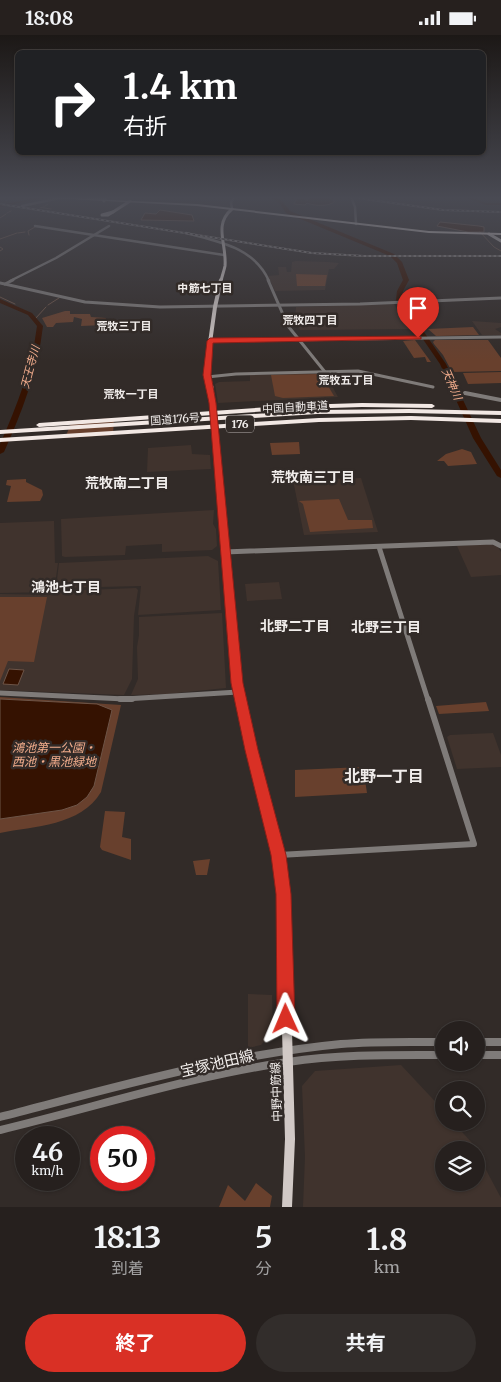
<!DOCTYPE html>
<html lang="ja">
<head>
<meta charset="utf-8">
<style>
	:root { --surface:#26201e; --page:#322d2b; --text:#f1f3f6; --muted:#a4a3a4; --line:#423e3c; --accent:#d93025 }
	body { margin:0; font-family:Merriweather,"Noto Sans JP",serif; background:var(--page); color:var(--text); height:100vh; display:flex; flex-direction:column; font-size:19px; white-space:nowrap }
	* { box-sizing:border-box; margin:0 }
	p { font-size:16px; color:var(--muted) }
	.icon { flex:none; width:28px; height:28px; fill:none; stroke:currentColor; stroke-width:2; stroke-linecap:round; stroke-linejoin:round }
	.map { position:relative; height:1172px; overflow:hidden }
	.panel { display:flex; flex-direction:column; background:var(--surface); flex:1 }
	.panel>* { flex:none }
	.banner { position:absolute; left:15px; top:15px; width:471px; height:105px; border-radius:8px; box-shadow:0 1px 4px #0004,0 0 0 1px var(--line); background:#202124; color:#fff; overflow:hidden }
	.tools { position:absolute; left:435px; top:986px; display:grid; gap:10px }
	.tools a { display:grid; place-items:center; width:50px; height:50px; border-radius:50%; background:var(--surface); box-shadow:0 1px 4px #0004,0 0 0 1px var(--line); font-size:25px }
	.speed { position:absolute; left:15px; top:1091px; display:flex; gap:10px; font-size:25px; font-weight:700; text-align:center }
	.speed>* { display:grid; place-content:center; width:65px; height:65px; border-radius:50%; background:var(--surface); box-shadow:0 1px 4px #0004,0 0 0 1px var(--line); line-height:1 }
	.speed small { font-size:12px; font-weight:400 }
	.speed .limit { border:8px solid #d22; background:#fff; color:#111 }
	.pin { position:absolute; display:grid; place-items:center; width:42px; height:42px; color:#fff; margin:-51px -21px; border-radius:50% 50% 50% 0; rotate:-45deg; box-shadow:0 0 5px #0007 }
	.pin .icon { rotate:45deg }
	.me { position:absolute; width:55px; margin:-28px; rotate:359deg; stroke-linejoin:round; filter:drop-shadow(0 0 4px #0008) }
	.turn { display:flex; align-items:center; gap:18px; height:105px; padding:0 25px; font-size:22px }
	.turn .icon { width:65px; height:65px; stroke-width:2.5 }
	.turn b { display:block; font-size:35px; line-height:42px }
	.eta { display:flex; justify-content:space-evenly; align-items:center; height:85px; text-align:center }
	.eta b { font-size:30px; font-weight:700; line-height:35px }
	.action { display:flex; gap:10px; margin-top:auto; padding:10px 25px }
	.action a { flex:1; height:58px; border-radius:30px; background:var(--accent); color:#fff; font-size:20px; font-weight:700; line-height:58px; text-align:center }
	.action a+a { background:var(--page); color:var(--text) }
	.status { display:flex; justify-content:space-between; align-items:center; height:35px; padding:0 25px; background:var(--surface); direction:ltr }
	.status svg { height:14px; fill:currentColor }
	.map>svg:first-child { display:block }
	.built { fill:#40332d }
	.green { fill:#68402d }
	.water { fill:#351201; stroke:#6d5447 }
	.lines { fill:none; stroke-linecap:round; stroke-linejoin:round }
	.stream { stroke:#6d5447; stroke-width:1 }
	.river { fill:#351201; fill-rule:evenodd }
	.minor-far5 { stroke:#7f7b79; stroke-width:2.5 }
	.minor-far4 { stroke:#7f7b79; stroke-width:3 }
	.minor-far3 { stroke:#7f7b79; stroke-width:4 }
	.minor-far2 { stroke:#7f7b79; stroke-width:5 }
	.minor-far1 { stroke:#7f7b79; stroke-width:6 }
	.minor { stroke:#7f7b79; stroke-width:8 }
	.major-far5 { stroke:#d1c9c6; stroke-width:3 }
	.major-far4 { stroke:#d1c9c6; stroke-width:4 }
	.major-far3 { stroke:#d1c9c6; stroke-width:5 }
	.major-far2 { stroke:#d1c9c6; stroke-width:6 }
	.major-far1 { stroke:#d1c9c6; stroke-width:8 }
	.major { stroke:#d1c9c6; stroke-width:10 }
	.highway { fill:#f2e8e4; fill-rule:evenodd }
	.rail-casing { stroke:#8c8684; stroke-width:2 }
	.rail { stroke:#322b28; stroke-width:1; stroke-dasharray:2.5; stroke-linecap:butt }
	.route { fill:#d93025; stroke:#8d1f18 }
	.labels { text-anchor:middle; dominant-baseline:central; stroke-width:5; stroke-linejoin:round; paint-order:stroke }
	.far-neighbourhood-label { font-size:11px; font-weight:bold; fill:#f1edeb; stroke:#322b28 }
	.far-water-label { font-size:11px; font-style:italic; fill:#f2ac8c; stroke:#322b28 }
	.far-street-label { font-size:11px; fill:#f1edeb; stroke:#322b28 }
	.shield { fill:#322b28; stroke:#b8b3b0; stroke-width:1 }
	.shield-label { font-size:11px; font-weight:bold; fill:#f1edeb }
	.park-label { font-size:12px; font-style:italic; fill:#f2ad8c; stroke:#322b28 }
	.street-label { font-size:12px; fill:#f1edeb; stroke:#322b28 }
	.neighbourhood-label { font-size:14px; font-weight:bold; fill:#f1edeb; stroke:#322b28 }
	.near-street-label { font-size:15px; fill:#f1edeb; stroke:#322b28 }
	.near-neighbourhood-label { font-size:16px; font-weight:bold; fill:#f1edeb; stroke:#322b28 }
</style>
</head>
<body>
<div class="status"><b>18:08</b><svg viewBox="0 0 49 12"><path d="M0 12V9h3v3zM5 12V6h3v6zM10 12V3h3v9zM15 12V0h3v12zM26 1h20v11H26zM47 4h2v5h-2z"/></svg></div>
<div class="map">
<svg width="501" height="1172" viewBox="0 0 501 1172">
	<rect width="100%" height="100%" fill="#322b28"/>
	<g class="built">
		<polygon points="296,226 328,227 339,228 334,234 329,234 325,255 275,256 268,241 279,240 278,232 286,232 287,237 291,237 292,227"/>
		<polygon points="394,269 409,294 300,295 295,281 296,272"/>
		<polygon points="472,286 501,288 501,292 495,294 501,298 501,300 482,300"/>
		<polygon points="325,338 338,362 218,368 215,349 219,347 250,346 250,340"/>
		<polygon points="191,410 192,419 210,420 211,434 147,437 148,413"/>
		<polygon points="361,443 378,497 304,500 293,445"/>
		<polygon points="214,475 213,489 216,494 217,511 212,515 162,517 162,509 126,511 125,520 65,522 62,521 61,484"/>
		<polygon points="52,486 54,486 55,528 58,528 54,557 0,558 0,488"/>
		<polygon points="490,509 498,512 501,517 501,540 471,542 457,511"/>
		<polygon points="208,521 218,526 221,575 138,580 141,551 56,553 59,528"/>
		<polygon points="279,547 282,564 247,566 245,549"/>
		<polygon points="136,553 138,555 134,581 132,644 124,660 0,655 0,559 57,560 62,556"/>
		<polygon points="222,578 226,653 167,659 131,660 138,644 137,612 139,600 139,582"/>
		<polygon points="493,698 501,720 501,732 457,734 447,702 450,700"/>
		<polygon points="248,959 272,960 273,996 261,1010 248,1013"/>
		<polygon points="401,1030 444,1076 444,1088 454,1088 472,1108 476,1115 444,1115 444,1148 476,1148 476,1116 501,1163 501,1172 303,1172 305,1122 302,1051 315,1036"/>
	</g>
	<g class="green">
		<polygon points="296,239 327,240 325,251 297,251"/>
		<polygon points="65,276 70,276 70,279 90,279 91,282 106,283 104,290 81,291 82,284 74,282 73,287 56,288 53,292 47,292 42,283"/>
		<polygon points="473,292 479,300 436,301 428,294"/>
		<polygon points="415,305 431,327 427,327 425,322 414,323 403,306"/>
		<polygon points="435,305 488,305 501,323 501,336 452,337 443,320 434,309 433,307"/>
		<polygon points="501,337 501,348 468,349 463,338"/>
		<polygon points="321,339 334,361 283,363 275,361 271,340"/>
		<polygon points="114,383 113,400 65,403 72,386"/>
		<polygon points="299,407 300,419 272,420 270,408"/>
		<polygon points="462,414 471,417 477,429 448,431 444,426 437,426 446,419"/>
		<polygon points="26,444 26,447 42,455 43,460 40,466 7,467 11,451 6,450 7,445"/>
		<polygon points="339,464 348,485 372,485 373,493 310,497 303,469 299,466"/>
		<polygon points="0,562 47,562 34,627 8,626 0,646"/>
		<path d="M0 662 121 670 101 757C81 791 34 791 0 798Z"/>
		<polygon points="486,667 489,676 439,679 436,671"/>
		<polygon points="363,732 367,758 295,762 295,735"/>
		<polygon points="105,776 125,777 122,802 131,804 131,825 102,815 100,812"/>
		<polygon points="210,824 207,840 196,840 193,826"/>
		<polygon points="256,1148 272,1161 270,1172 219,1172 228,1150 245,1166"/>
	</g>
	<g class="water">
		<path d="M309 162H328L335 166C330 172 314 171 307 168L305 170 294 169 297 163 307 164V166Z"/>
		<polygon points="160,175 192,180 194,186 141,185 145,178 156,179"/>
		<polygon points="440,187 479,191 484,192 484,197 468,197 437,191"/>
		<polygon points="9,634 24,635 18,650 3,649"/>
		<polygon points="0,664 97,669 112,675 94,751 87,762 77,770 62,775 0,784"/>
	</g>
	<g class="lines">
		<g class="stream">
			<polyline points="6,166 9,163"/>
			<polyline points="45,171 48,169"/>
			<polyline points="40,173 44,172"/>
			<polyline points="44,173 51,174"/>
			<polyline points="7,178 11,176"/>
			<polyline points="0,183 6,179"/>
			<polyline points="480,197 494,212 501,216"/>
			<polyline points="18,198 25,197"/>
			<polyline points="29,200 28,196 35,192"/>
			<polyline points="0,204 17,198"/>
			<polyline points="0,212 3,214 0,216"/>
			<polyline points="0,262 15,269"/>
			<polyline points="48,270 59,263"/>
			<polyline points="35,284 46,272"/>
		</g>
		<g class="river">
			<polygon points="41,162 48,162 0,172 0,170"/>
			<path d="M271 162C280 161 285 169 290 176L394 219 402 227 409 245 403 256 402 265 446 329 481 403 501 435V443L497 441 473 403 440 329 396 265 397 256 403 245 397 228 390 221 286 178 280 169Z"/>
			<polygon points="464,162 469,162 486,168 501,168 501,170 486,170"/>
			<path d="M0 264 32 278 43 291C38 335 22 377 4 417L0 419V409C17 371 32 332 37 291L28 280 0 268Z"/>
		</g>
		<g class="minor-far5">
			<polyline points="351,162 355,172 356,189"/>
			<polyline points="22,171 64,162"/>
			<polyline points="232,174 231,167 235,162"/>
			<polyline points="35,191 224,220"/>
			<path d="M186 198C219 207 254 212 269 246"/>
			<polyline points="10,246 56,223 109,191"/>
		</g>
		<g class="minor-far4">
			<polyline points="268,245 288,291 325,337"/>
			<polyline points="0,248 85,267 160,272 360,269 501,263"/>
			<polyline points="5,249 13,245"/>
			<polyline points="210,306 501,302"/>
			<polyline points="207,342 236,339 358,336 433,352"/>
		</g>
		<polyline class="minor-far3" points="465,358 501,365"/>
		<g class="minor-far2">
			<polyline points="379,512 428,665"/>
			<polyline points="225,517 493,507 501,511"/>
			<polyline points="0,658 125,664 238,657"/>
		</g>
		<g class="minor-far1">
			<polyline points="120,664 132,664"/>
			<polyline points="279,820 474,809 428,664"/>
		</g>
		<g class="minor">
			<polyline points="476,1007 501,1007"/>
			<polyline points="476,1020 501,1020"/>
			<path d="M0 1082C112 1053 226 1020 341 1009 376 1006 410 1007 444 1007"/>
			<path d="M0 1095C96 1072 191 1041 288 1027 340 1019 392 1020 444 1020"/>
		</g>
		<g class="major-far5">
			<polyline points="87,162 106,163 104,166"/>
			<polygon points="113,177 108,180 102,180"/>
			<polyline points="113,177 130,166"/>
			<polyline points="489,199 501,206"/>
			<path d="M221 246C222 241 224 236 225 231 227 209 213 190 232 174"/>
		</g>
		<polyline class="major-far4" points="211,353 207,329 215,272 221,245"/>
		<polyline class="major-far3" points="211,352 224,490"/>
		<polyline class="major-far2" points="223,489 240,665"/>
		<polyline class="major-far1" points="240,664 279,820 284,888"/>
		<polyline class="major" points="284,887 290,1104 287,1172"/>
		<g class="highway">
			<polygon points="50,162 197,169 429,196 501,198 501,200 429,198 197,171 51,163"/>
			<polygon points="362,368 432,369 435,371 432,373 362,372 299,374 39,392 36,390 39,388 299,370"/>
			<polygon points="409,374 501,376 501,380 409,378 317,379 0,399 0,395 317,375"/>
			<polygon points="411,381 501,384 501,388 411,385 319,387 0,407 0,403 319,383"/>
		</g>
		<defs>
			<g id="rail">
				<polyline points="350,162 443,175 501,177"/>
				<polyline points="0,169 312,218 364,221 501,221"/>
			</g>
		</defs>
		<use href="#rail" class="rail-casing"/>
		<use href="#rail" class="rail"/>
	</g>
	<linearGradient id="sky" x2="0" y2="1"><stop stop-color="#1c1816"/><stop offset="0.5" stop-color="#494a53"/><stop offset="1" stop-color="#494a53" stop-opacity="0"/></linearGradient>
	<rect width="501" height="326" fill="url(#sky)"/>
	<polygon class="route" points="418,301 421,302 421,304 213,308 211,340 216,368 243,648 258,715 286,820 291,859 295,984 292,990 286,992 280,990 277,984 276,859 271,820 245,715 231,648 209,368 203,340 207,306 210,303"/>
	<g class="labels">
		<g class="far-neighbourhood-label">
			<text x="205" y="253">中筋七丁目</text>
			<text x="310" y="285">荒牧四丁目</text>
			<text x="124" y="291">荒牧三丁目</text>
			<text x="346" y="345">荒牧五丁目</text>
			<text x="131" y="359">荒牧一丁目</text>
		</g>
		<g class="far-water-label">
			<text transform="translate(30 332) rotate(-75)">天王寺川</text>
			<text transform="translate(452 349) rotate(66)">天神川</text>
		</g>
		<g class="far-street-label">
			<text transform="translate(295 372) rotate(-3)">中国自動車道</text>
			<text transform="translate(175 384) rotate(-4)">国道176号</text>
		</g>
		<rect class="shield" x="226" y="380.5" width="28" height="17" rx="4"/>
		<g class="shield-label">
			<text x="240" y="389">176</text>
		</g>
		<g class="park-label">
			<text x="54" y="712">鴻池第一公園・<tspan x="54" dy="14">西池・黒池緑地</tspan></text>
		</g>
		<g class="street-label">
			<text transform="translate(276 1057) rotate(-92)">中野中筋線</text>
		</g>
		<g class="neighbourhood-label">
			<text x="313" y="442">荒牧南三丁目</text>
			<text x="127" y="448">荒牧南二丁目</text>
			<text x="66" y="552">鴻池七丁目</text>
			<text x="295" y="591">北野二丁目</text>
			<text x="386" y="592">北野三丁目</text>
		</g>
		<g class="near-street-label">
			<text transform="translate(217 1028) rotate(-13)">宝塚池田線</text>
		</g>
		<g class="near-neighbourhood-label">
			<text x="384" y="741">北野一丁目</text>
		</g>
	</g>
</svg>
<div class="tools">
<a><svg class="icon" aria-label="sound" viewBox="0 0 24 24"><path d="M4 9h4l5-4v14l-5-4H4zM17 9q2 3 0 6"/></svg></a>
<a><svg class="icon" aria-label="search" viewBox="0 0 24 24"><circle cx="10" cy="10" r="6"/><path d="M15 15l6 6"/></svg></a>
<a><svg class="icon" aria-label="layers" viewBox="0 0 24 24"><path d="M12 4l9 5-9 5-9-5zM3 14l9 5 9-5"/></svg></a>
</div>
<div class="speed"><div>46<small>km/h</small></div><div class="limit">50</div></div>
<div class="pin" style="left:418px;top:303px;background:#d93025"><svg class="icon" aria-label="arrive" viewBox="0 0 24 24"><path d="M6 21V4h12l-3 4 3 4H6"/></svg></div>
<svg class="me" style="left:286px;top:984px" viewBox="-20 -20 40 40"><path d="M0-17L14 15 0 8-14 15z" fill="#d93025" stroke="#fff" stroke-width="4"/></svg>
<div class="banner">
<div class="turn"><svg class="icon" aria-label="right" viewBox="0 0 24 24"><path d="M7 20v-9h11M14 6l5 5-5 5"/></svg><div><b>1.4 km</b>右折</div></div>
</div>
</div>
<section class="panel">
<div class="eta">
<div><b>18:13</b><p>到着</p></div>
<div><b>5</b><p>分</p></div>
<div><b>1.8</b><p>km</p></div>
</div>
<div class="action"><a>終了</a><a>共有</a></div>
</section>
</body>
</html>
